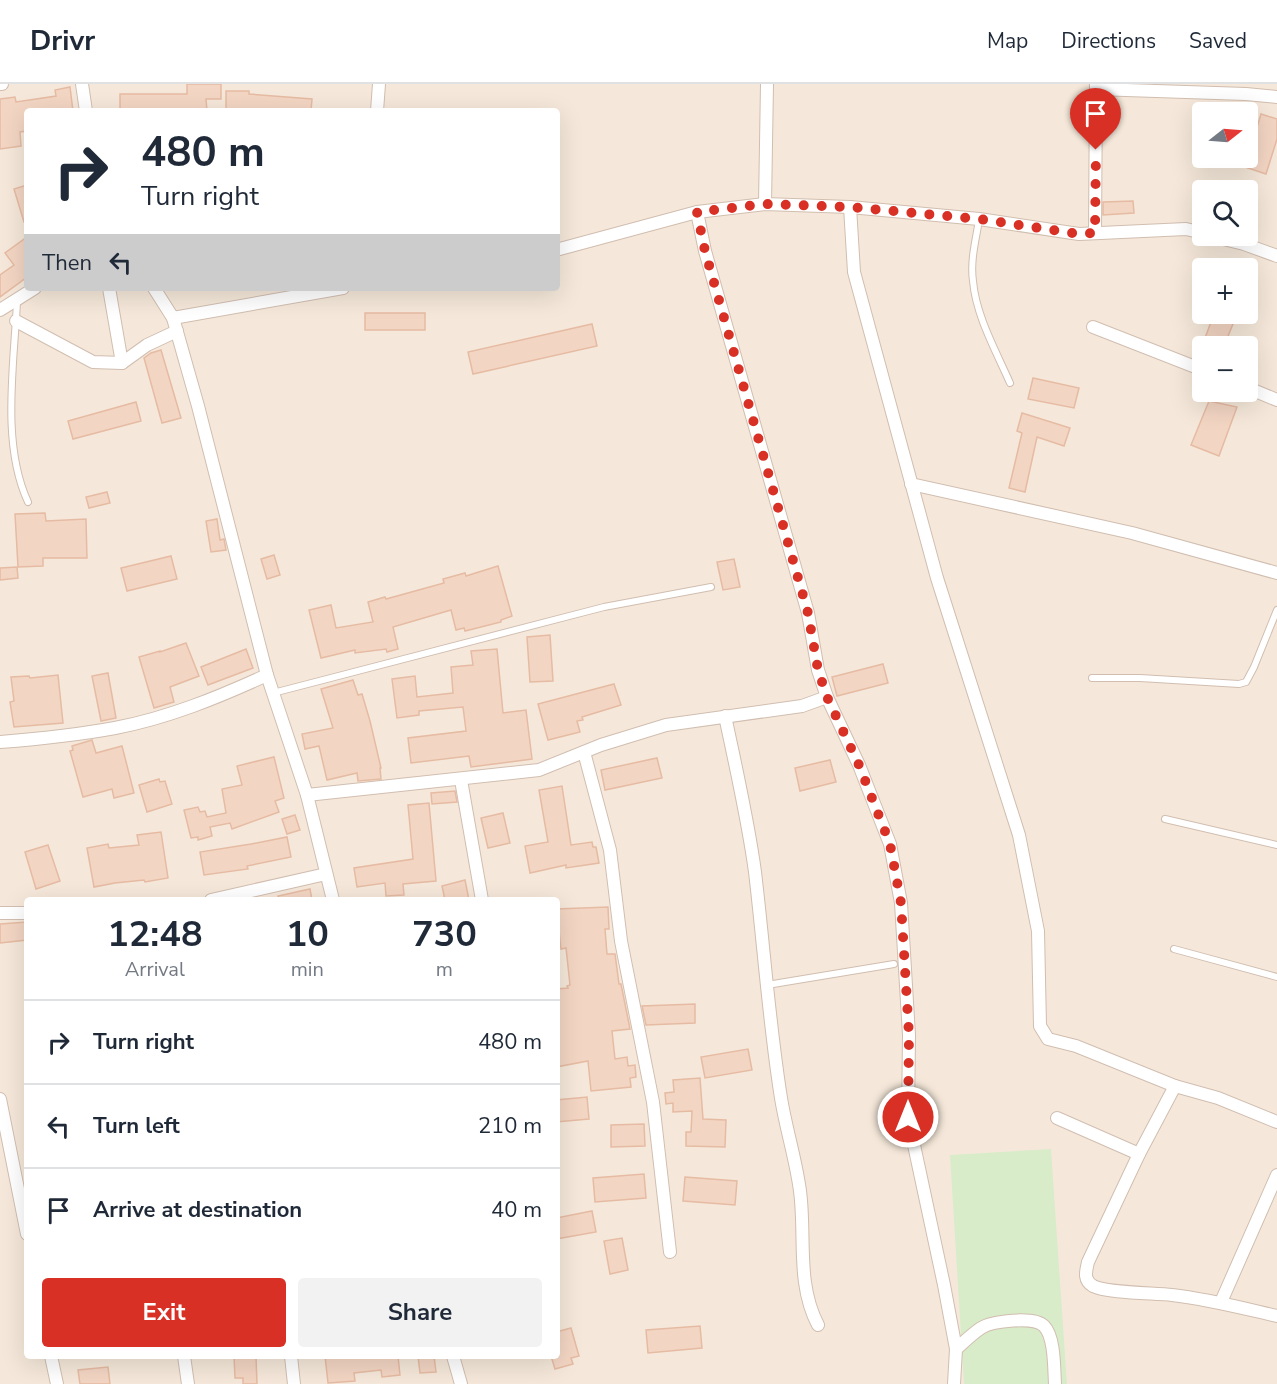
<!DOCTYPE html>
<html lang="en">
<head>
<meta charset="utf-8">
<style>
	:root { --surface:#fff; --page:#f2f2f3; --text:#1f2937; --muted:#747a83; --line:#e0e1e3; --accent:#d93025 }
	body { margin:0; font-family:"Nunito Sans",sans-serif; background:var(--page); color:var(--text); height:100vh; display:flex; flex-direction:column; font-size:22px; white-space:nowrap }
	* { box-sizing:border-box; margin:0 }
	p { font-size:20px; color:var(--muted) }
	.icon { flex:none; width:33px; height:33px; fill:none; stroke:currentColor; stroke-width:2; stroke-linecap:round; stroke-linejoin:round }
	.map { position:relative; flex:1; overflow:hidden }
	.drawer { position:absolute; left:24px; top:813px; width:536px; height:462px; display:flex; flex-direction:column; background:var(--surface); border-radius:6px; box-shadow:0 6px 24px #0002 }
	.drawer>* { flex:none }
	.top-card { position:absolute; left:24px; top:24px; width:536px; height:183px; border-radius:6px; box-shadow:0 6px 24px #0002; background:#fff; color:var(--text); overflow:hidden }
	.needle { width:39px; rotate:73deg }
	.tools { position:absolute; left:1192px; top:18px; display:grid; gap:12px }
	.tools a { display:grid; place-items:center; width:66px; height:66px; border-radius:6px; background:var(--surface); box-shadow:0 6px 24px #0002; font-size:30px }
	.pin { position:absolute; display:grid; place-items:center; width:51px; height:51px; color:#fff; margin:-62px -26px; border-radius:50% 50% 50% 0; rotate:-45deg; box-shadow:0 0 6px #0007 }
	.pin .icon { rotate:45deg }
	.me { position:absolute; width:66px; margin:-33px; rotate:0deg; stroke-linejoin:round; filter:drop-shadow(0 0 4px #0008) }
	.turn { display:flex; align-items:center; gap:21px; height:126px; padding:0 18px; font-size:27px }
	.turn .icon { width:78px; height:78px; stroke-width:2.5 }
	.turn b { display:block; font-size:42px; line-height:51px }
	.then { display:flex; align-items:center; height:57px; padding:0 18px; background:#0003; gap:12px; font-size:22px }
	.eta { display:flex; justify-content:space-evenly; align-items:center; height:102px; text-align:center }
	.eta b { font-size:36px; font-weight:700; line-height:42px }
	.primary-button { display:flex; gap:12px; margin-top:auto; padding:12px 18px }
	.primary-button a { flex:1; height:69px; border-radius:6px; background:var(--accent); color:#fff; font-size:24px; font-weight:700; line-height:69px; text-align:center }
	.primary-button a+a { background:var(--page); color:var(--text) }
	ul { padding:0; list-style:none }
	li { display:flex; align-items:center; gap:18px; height:84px; padding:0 18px; border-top:2px solid var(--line) }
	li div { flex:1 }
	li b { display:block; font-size:22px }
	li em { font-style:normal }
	header { display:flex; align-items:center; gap:36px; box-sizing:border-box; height:84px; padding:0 30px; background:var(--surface); border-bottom:2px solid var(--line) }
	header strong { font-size:28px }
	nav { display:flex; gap:33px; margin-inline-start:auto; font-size:21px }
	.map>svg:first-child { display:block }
	.residential { fill:#f5e8da; fill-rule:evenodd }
	.green { fill:#d8ecc9 }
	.building { fill:#f3d5c3; stroke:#e6bba3; stroke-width:1.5 }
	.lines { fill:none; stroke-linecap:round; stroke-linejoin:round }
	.service-casing { stroke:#d1beb0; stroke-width:8 }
	.minor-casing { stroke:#d1beb0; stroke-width:14 }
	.service { stroke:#fff; stroke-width:6 }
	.minor { stroke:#fff; stroke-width:12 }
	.route { stroke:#d93025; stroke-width:10; stroke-dasharray:0 18 }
</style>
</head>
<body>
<header>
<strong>Drivr</strong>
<nav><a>Map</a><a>Directions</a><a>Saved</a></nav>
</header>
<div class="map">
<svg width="1277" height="1300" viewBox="0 0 1277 1300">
	<rect width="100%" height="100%" fill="#fdf6ec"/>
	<path class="residential" d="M0 0H1277V1300H0ZM27 27H556V204H27ZM1203 28H1248V74H1203ZM1203 106H1248V152H1203ZM1203 184H1248V230H1203ZM1203 262H1248V308H1203ZM27 816H556V1272H27Z"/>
	<polygon class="green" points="1051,1065 1067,1300 964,1300 950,1071"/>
	<g class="building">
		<polygon points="187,0 221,0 221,15 206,15 207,27 120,27 120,10 187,10"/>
		<polygon points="70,3 73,27 27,27 27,47 20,48 21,62 0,65 0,15 15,13 16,18 56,12 55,6"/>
		<polygon points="226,7 249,7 249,10 312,15 311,27 226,27"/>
		<polygon points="1261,30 1277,35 1277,55 1266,90 1245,83"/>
		<polygon points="27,101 27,137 24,138 14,105"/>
		<polygon points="1133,117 1134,129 1103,131 1103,118"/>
		<polygon points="27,153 27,193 0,213 0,191 14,181 5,169"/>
		<rect x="365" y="229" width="60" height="17"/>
		<polygon points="1214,230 1237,230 1224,262 1202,262"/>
		<polygon points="592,240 597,262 473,290 468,268"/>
		<polygon points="161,266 181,334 162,339 144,274 151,269"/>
		<polygon points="1033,294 1079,304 1074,324 1028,315"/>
		<polygon points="1209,317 1237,323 1219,372 1191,361"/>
		<polygon points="136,318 141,337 73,355 68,337"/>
		<polygon points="1022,329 1070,344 1064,362 1037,353 1025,408 1009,404 1022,349 1017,347"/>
		<polygon points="107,408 110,419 89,424 86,413"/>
		<polygon points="45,429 46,437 86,435 87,474 43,474 43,482 18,483 15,430"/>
		<polygon points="217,435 220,456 224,455 226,466 211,468 206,437"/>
		<polygon points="274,471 280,491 267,495 261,475"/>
		<polygon points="171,472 177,495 127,507 121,484"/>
		<polygon points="734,475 740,503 723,506 717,478"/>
		<polygon points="498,482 512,532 501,536 501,538 465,547 464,544 456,546 451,526 393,543 398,565 387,568 386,565 355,569 355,566 321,574 309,526 331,521 336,544 373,538 368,518 385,513 386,515 444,499 443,495 465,489 466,492"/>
		<polygon points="17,483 18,494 0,496 0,484"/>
		<polygon points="550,551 553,597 530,598 527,553"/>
		<polygon points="186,559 199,592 170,603 174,618 154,624 139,573 160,567 160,568"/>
		<polygon points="246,565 253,584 208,601 201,583"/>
		<polygon points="497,565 503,629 526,626 532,675 471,683 469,672 411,679 408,654 466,647 463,623 419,627 419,631 397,634 392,595 415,592 417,613 453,609 451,583 473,581 471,567"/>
		<polygon points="883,580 888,599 837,612 832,593"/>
		<polygon points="108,589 116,634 101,637 92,592"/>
		<polygon points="58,591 63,639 14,643 10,618 14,617 11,593 29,592 30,594"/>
		<polygon points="353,596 358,611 362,610 370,637 381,684 380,684 381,695 358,697 357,689 327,696 319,662 305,665 302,650 333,644 321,605"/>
		<polygon points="614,600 621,621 582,633 583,636 577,637 580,648 548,656 538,620"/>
		<polygon points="92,656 96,669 122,662 134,709 114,714 112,705 83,713 70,667 73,666 72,662"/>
		<polygon points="274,673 284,714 275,717 279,728 232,745 230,739 210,743 212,752 198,756 198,753 191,754 184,726 198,723 200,728 205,727 207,733 226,729 222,705 242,701 237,682"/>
		<polygon points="657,674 662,694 605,706 601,686"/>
		<polygon points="830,676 836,698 800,707 795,684"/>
		<polygon points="159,695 160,698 165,697 172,720 147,728 139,701"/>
		<polygon points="562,702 571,761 592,758 593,763 596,763 599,779 566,784 566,781 530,789 525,762 548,758 539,706"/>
		<polygon points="455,707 457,718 432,720 431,709"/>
		<polygon points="429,719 436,797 403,800 404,811 386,812 385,799 357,803 354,784 413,775 408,721"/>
		<polygon points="503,729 510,759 488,764 481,734"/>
		<polygon points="295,731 300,746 287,750 282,735"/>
		<polygon points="161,748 168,794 145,798 144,796 115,799 94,803 87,764 108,760 109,764 139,761 137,751"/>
		<polygon points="287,753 291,773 247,782 248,785 204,791 200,768 251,760"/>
		<polygon points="48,761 60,797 36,805 25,768"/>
		<polygon points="465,796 469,816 445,816 442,802"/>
		<polygon points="310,805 312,816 279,816 278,812"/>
		<polygon points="608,823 609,845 605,845 607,870 615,870 619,900 621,900 630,945 612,947 615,975 627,973 628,982 635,981 636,993 630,994 631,1003 591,1007 588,977 556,983 556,905 568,904 567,902 570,901 566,864 561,865 559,846 556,846 556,825"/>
		<polygon points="27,838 27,856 0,859 0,840"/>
		<polygon points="695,920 695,939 646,941 642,922"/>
		<polygon points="748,965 752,986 705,994 701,973"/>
		<polygon points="700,994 703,1035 726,1036 725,1063 686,1062 686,1048 691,1048 692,1027 673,1028 673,1019 666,1020 665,1009 674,1008 673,996"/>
		<polygon points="587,1013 589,1035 556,1038 556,1016"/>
		<polygon points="644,1040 645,1062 611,1063 611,1041"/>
		<polygon points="644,1090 646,1114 595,1118 593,1094"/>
		<polygon points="685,1093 737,1097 735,1121 683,1117"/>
		<polygon points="592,1127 596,1148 556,1155 556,1134"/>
		<polygon points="622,1154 628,1186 610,1190 604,1157"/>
		<polygon points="700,1242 702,1264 648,1269 646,1246"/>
		<polygon points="571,1244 579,1272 571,1274 573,1280 555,1285 551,1272 556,1272 556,1248"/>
		<polygon points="234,1272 256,1272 257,1300 243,1300 243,1294 235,1294"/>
		<polygon points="325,1272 398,1272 400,1291 382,1293 381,1286 354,1289 355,1297 328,1299"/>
		<polygon points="418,1272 434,1272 436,1288 420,1289"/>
		<polygon points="108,1283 110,1300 80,1300 78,1286"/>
	</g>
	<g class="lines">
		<defs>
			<g id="service">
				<path d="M979 136C976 155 970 177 973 197 976 232 996 267 1010 299"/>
				<path d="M17 218C14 281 1 360 28 418"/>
				<polyline points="1092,594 1140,594 1239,600 1246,598 1254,583 1277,526"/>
				<polyline points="273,609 604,523 711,503"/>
				<polyline points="1165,735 1277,761"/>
				<polyline points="1174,865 1277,893"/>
				<polyline points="767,901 894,880"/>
			</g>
			<g id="minor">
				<polyline points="0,0 2,0"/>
				<polyline points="82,0 86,27"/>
				<polyline points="1096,5 1246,10 1277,13"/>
				<polyline points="377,27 379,0"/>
				<polyline points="765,120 767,0"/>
				<polyline points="850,123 854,188 937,494 1019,751 1038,847 1040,942 1048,955 1076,962 1175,1002 1218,1014 1277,1038"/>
				<polyline points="1095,149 1096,0"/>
				<polyline points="1211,152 1244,160 1277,172"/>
				<polyline points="556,166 697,128 765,120 850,123 979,135 1079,150 1186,145 1203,149"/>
				<polyline points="109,204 122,279"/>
				<polyline points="154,204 173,234 198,322 267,591 307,711 333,816"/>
				<polyline points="0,226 35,204"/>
				<polyline points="173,234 343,204"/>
				<polyline points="16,237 93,278 122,279 147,261 177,247"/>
				<polyline points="1093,243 1203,286"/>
				<polyline points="1248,304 1277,316"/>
				<polyline points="911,400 1132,449 1277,489"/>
				<polyline points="827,613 859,681 890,760 901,819 909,951 908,1033 944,1201 956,1265 954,1300"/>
				<path d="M725 632C736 684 748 736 755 788 764 864 769 939 781 1014 786 1045 796 1076 800 1107 806 1152 796 1199 818 1241"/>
				<path d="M0 658C38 655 77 651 115 644 168 634 219 613 267 591"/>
				<polyline points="584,668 610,766 621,857 653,1018 670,1168"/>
				<polyline points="461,696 482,816"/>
				<polyline points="307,711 539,686 601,661 666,641 802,622 827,613 818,586 808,529 705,167 697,128"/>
				<polyline points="211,816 326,790"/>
				<polyline points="0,829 27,829"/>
				<path d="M1175 1002 1139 1070 1088 1178C1086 1187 1083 1196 1093 1202 1106 1209 1154 1209 1172 1211 1208 1215 1242 1224 1277 1232"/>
				<polyline points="0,1015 27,1150"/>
				<polyline points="1057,1034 1139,1070"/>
				<polyline points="1221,1218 1277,1091"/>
				<path d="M956 1265C964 1258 972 1250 981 1244 992 1237 1034 1232 1044 1242 1055 1253 1054 1285 1055 1300"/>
				<polyline points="51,1272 57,1300"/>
				<polyline points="184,1272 188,1300"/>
				<polyline points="291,1272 294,1300"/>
				<polyline points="453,1272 461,1300"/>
			</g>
		</defs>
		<use href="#service" class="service-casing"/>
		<use href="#minor" class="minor-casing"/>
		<use href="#service" class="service"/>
		<use href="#minor" class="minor"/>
	</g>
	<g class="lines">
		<polyline class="route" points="908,1033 909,951 901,819 890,760 859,681 827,613 818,586 808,529 705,167 697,128 765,120 850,123 979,135 1079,150 1095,149 1096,66"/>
	</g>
</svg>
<div class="tools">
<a><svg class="needle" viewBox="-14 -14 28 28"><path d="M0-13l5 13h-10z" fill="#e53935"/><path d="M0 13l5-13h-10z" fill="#747a83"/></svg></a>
<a><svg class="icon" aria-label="search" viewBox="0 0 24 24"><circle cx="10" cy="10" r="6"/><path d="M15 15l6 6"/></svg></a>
<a>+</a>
<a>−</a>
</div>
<div class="pin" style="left:1096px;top:66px;background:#d93025"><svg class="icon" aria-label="arrive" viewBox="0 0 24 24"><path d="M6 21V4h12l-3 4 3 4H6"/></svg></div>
<svg class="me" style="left:908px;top:1033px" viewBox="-20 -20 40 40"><circle r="17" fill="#d93025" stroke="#fff" stroke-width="3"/><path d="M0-11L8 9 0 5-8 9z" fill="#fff"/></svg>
<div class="top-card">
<div class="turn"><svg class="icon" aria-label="right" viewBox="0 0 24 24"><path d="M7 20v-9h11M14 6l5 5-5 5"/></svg><div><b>480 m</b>Turn right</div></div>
<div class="then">Then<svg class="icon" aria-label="left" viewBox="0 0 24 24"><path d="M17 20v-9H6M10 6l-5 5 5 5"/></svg></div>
</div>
<section class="drawer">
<div class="eta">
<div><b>12:48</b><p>Arrival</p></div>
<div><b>10</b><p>min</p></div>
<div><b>730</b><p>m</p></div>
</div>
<ul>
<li><svg class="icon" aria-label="right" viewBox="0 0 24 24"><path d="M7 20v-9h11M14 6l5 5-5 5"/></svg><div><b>Turn right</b></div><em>480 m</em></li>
<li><svg class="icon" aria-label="left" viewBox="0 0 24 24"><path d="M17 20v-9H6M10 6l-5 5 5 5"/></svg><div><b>Turn left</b></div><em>210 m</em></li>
<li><svg class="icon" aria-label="arrive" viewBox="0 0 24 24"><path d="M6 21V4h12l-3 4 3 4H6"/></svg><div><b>Arrive at destination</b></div><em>40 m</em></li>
</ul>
<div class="primary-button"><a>Exit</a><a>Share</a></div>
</section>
</div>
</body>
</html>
